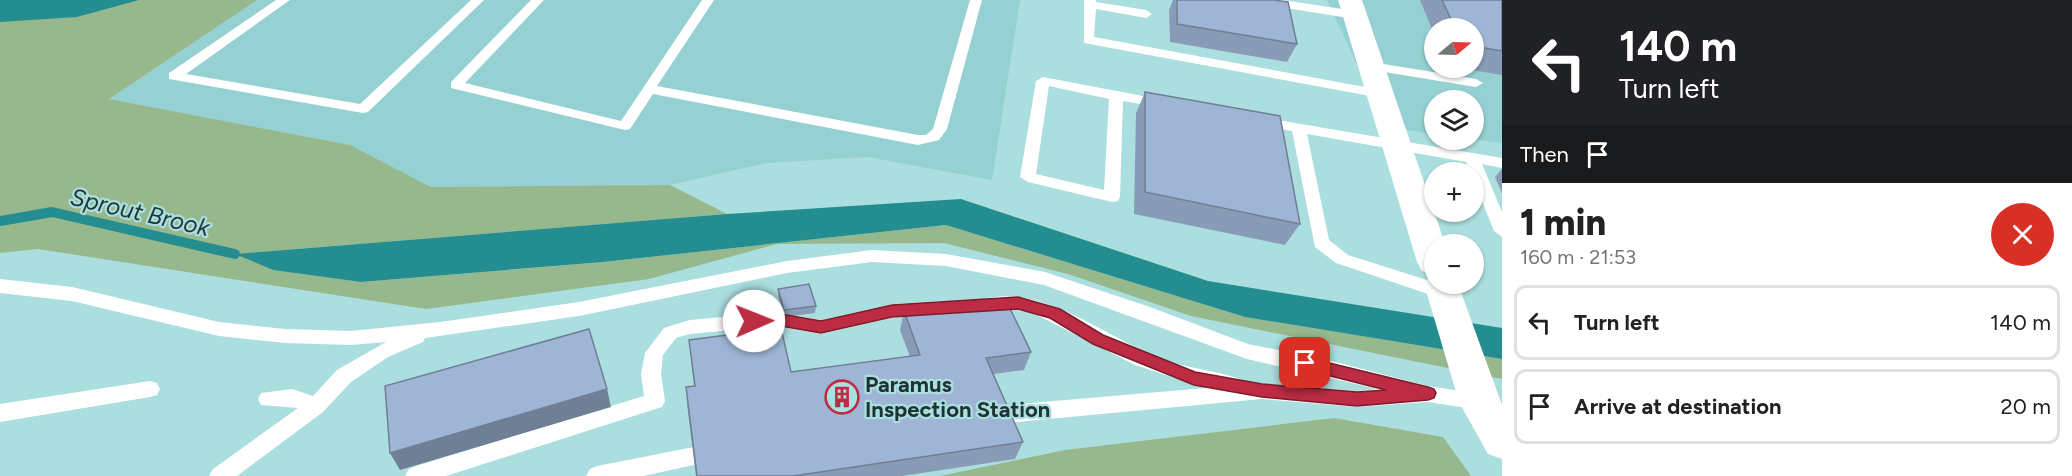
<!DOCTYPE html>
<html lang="en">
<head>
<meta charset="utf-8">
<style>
	:root { --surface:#fff; --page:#f6f6f6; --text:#222; --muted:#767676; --line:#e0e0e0 }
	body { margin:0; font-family:Figtree,sans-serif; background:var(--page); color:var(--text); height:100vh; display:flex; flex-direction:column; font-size:22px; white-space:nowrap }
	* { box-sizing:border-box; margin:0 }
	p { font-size:20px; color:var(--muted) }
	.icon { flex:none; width:33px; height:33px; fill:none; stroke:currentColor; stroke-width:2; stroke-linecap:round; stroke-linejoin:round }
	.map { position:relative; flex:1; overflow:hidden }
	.panel { display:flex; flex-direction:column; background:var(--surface); width:570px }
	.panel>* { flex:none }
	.banner { background:#202124; color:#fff; overflow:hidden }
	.needle { width:39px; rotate:71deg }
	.controls { position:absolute; left:1424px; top:18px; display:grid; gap:12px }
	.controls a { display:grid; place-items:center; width:60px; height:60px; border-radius:50%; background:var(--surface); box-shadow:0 2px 4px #0004; font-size:30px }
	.pin { position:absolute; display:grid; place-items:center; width:51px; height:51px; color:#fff; margin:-26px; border-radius:12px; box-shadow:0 3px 9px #0006 }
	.me { position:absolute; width:66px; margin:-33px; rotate:89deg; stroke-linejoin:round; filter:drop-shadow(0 0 4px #0008) }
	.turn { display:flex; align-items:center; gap:21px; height:126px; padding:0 18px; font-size:27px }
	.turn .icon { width:78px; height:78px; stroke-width:2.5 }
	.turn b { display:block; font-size:42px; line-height:51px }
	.then { display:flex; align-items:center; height:57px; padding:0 18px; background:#0003; gap:12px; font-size:22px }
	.round { display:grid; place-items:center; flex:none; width:63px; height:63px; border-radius:32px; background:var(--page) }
	.head { display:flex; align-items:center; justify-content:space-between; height:102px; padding:0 18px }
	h1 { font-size:36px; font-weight:800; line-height:45px }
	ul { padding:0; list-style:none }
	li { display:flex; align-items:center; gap:18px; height:75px; margin:0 12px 9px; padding:0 6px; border:3px solid var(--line); border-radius:12px }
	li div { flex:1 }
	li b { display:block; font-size:22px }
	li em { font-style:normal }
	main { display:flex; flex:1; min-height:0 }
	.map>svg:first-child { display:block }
	.built { fill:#95d0d2; fill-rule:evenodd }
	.green { fill:#97b88c }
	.water { fill:#248d90 }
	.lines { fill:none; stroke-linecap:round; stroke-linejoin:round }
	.stream { stroke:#248d90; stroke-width:10 }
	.service { fill:#fff; fill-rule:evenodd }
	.secondary { fill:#fff; fill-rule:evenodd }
	.wall { fill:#899cb7 }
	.shaded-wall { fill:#6f7f95 }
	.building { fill:#9fb5d5; stroke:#6f7f95; stroke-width:1.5 }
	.route { fill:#bd2c43; stroke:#7b1d2c; stroke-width:1.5 }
	.labels { text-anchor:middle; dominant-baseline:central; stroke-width:4.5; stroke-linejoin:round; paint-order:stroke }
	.poi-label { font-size:22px; font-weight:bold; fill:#1f3334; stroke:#abdedf; text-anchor:start }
	.water-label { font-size:24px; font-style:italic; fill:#213839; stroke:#abdedf }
</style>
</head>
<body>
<main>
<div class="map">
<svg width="1502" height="476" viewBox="0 0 1502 476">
	<rect width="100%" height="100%" fill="#abdedf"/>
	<g class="built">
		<polygon points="257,0 1020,0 992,180 868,157 766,163 670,185 431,187 350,145 109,99"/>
		<path d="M1327 0H1502V143L1473 139V100H1434V134L1386 127ZM1434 28H1473V68H1434Z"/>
	</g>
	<g class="green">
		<polygon points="0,0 257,0 109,99 350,145 431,187 670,185 727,214 236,254 273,270 362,282 603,262 946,225 1245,317 1502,359 1502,379 1191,316 1068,274 944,243 777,244 649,279 426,309 38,249 0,253"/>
		<polygon points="1334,418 1443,437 1471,476 940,476 1065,450"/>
	</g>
	<g class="water">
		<polygon points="0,0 139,0 77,17 0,22"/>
		<polygon points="961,199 1208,281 1502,328 1502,359 1245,317 946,225 603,262 361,282 273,270 235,254 727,214"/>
	</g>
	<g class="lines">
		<polyline class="stream" points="0,221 52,212 235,254"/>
		<g class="service">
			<polygon points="276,0 290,0 186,74 360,104 471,0 484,0 368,112 363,113 169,79 169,73"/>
			<polygon points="531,0 544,0 465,83 621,121 702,0 714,0 657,86 918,135 926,135 933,129 970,0 982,0 947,129 939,140 918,145 653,94 630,129 625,130 451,88 451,82"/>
			<polygon points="1084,0 1096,0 1096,2 1146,10 1152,14 1146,18 1096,9 1094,37 1381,90 1388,94 1381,98 1084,43"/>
			<polygon points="1254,0 1283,0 1355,11 1361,15 1355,19 1260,4"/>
			<polygon points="1371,62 1476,79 1483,83 1476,87 1366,69 1364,66"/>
			<path d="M1043 77 1164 100 1171 104 1164 108 1123 101 1120 197 1118 201 1112 202 1028 182 1020 177 1036 81ZM1049 86 1109 99 1104 190 1036 174Z"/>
			<polygon points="1260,117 1502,158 1502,168 1482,164 1502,212 1502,237 1494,231 1473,179 1473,172 1470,172 1466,162 1307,134 1329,240 1348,255 1449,287 1452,292 1449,297 1443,299 1336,263 1315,247 1292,131 1255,124 1253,121 1255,118"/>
			<path d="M872 250 946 254 1045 272 1150 307 1248 344 1324 359 1428 386 1479 394 1486 396 1489 402 1486 408 1479 410 1428 402 1357 407 1262 399 996 424 989 421 986 415 989 409 996 406 1206 388 1135 365 1033 313 1016 310 987 312 981 310 978 305 981 300C1043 280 1114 345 1174 363 1190 368 1241 375 1249 384L1357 391 1378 389 1247 359 1044 285 946 266 872 262 787 273 579 316 425 338 423 342 388 357 351 382 323 412 237 476H209L213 469 298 408 261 405 258 399 261 393 292 389 313 396 337 370 386 342 351 345 285 343 219 336 72 301 0 293V279L72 287 219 322 285 329 351 331 440 322 579 302 787 261Z"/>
			<polygon points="941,301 947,303 950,308 947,313 892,318 821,334 775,326 690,334 676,338 663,355 661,374 665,401 662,407 446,476 405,476 409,469 416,466 644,396 641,374 645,353 664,328 670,326 690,320 775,312 821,320 892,304"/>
			<polygon points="150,381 157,383 160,389 157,395 150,397 0,422 0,404"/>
			<polygon points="694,447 701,449 704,456 701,463 694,465 643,476 586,476 590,469 597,466"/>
		</g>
		<polygon class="secondary" points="1338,0 1362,0 1445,244 1434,244 1434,284 1458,284 1502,405 1502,459 1488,454 1459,402 1424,284 1432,274 1422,271 1417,262"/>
	</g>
	<g class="wall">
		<polygon points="1173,0 1274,0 1297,44 1287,62 1170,42 1169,10"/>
		<polygon points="1420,0 1502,0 1502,75 1459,68 1473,68 1473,28 1434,28 1434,34"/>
		<polygon points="1145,92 1300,224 1285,245 1134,214 1136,113"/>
		<polygon points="1502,169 1502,193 1495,177"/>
		<polygon points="778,289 816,306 815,313 784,317 778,296"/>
		<polygon points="904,311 1031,352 1024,370 993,374 1023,442 1015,459 902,476 696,476 687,404 694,386 689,340 791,372 910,357 900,330"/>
	</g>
	<polygon class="shaded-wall" points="607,389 611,407 400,470 390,453"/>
	<g class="building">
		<polygon points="1177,0 1274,0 1288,2 1297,44 1177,24"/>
		<polygon points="1442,0 1502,0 1502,51 1473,46 1473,28 1455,28"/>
		<polygon points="1145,92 1280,116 1300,224 1145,192"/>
		<polygon points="809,284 816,306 784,310 778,289"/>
		<polygon points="1005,298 1031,352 986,358 1023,442 793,476 697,476 686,387 695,386 689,340 781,328 791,372 920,355 904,311"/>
		<polygon points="589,329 607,389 390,453 385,386"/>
	</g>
	<polygon class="route" points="1018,297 1060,309 1103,335 1195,372 1262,384 1357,392 1386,390 1299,368 1297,363 1305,357 1428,387 1434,389 1436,393 1434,398 1428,400 1357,406 1262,397 1194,385 1093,344 1050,318 1018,309 892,317 821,333 775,325 754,327 746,321 754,315 775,313 821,321 892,305"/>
	<defs>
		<symbol id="building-ring" viewBox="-11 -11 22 22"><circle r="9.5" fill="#abdedf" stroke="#bd2c43" stroke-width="1.5"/><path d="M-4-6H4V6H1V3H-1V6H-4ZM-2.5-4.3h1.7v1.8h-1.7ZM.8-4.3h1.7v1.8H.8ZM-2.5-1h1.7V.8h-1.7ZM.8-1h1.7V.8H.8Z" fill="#bd2c43"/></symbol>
	</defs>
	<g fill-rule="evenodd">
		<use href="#building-ring" x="823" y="378" width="38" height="38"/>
	</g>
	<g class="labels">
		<g class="poi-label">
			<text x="865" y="384">Paramus<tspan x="865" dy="25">Inspection Station</tspan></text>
		</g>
		<g class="water-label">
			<text transform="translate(140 212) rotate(13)">Sprout Brook</text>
		</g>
	</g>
</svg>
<div class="controls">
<a><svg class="needle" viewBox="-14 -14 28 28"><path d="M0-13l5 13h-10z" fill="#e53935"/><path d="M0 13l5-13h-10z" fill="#767676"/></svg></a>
<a><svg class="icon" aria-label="layers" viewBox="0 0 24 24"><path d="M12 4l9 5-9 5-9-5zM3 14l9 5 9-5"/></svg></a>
<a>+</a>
<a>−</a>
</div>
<div class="pin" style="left:1305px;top:363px;background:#d93025"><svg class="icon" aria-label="arrive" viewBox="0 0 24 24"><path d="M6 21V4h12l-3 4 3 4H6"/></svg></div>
<svg class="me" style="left:754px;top:321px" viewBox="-20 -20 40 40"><circle r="19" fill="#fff"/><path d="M0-13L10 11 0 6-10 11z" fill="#bd2c43"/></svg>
</div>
<section class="panel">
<div class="banner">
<div class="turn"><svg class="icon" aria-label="left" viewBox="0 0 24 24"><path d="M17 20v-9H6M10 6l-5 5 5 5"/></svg><div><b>140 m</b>Turn left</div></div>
<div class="then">Then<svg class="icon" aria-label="arrive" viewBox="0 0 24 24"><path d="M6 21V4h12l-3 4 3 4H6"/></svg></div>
</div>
<div class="head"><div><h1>1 min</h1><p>160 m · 21:53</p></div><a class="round" style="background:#d93025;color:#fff"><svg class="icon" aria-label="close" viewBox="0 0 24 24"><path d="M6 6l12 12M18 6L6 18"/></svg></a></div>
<ul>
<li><svg class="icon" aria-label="left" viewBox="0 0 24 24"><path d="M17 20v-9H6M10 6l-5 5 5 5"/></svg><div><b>Turn left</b></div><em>140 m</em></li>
<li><svg class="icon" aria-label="arrive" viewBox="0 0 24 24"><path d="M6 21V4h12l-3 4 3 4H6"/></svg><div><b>Arrive at destination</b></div><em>20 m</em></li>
</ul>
</section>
</main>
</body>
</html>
